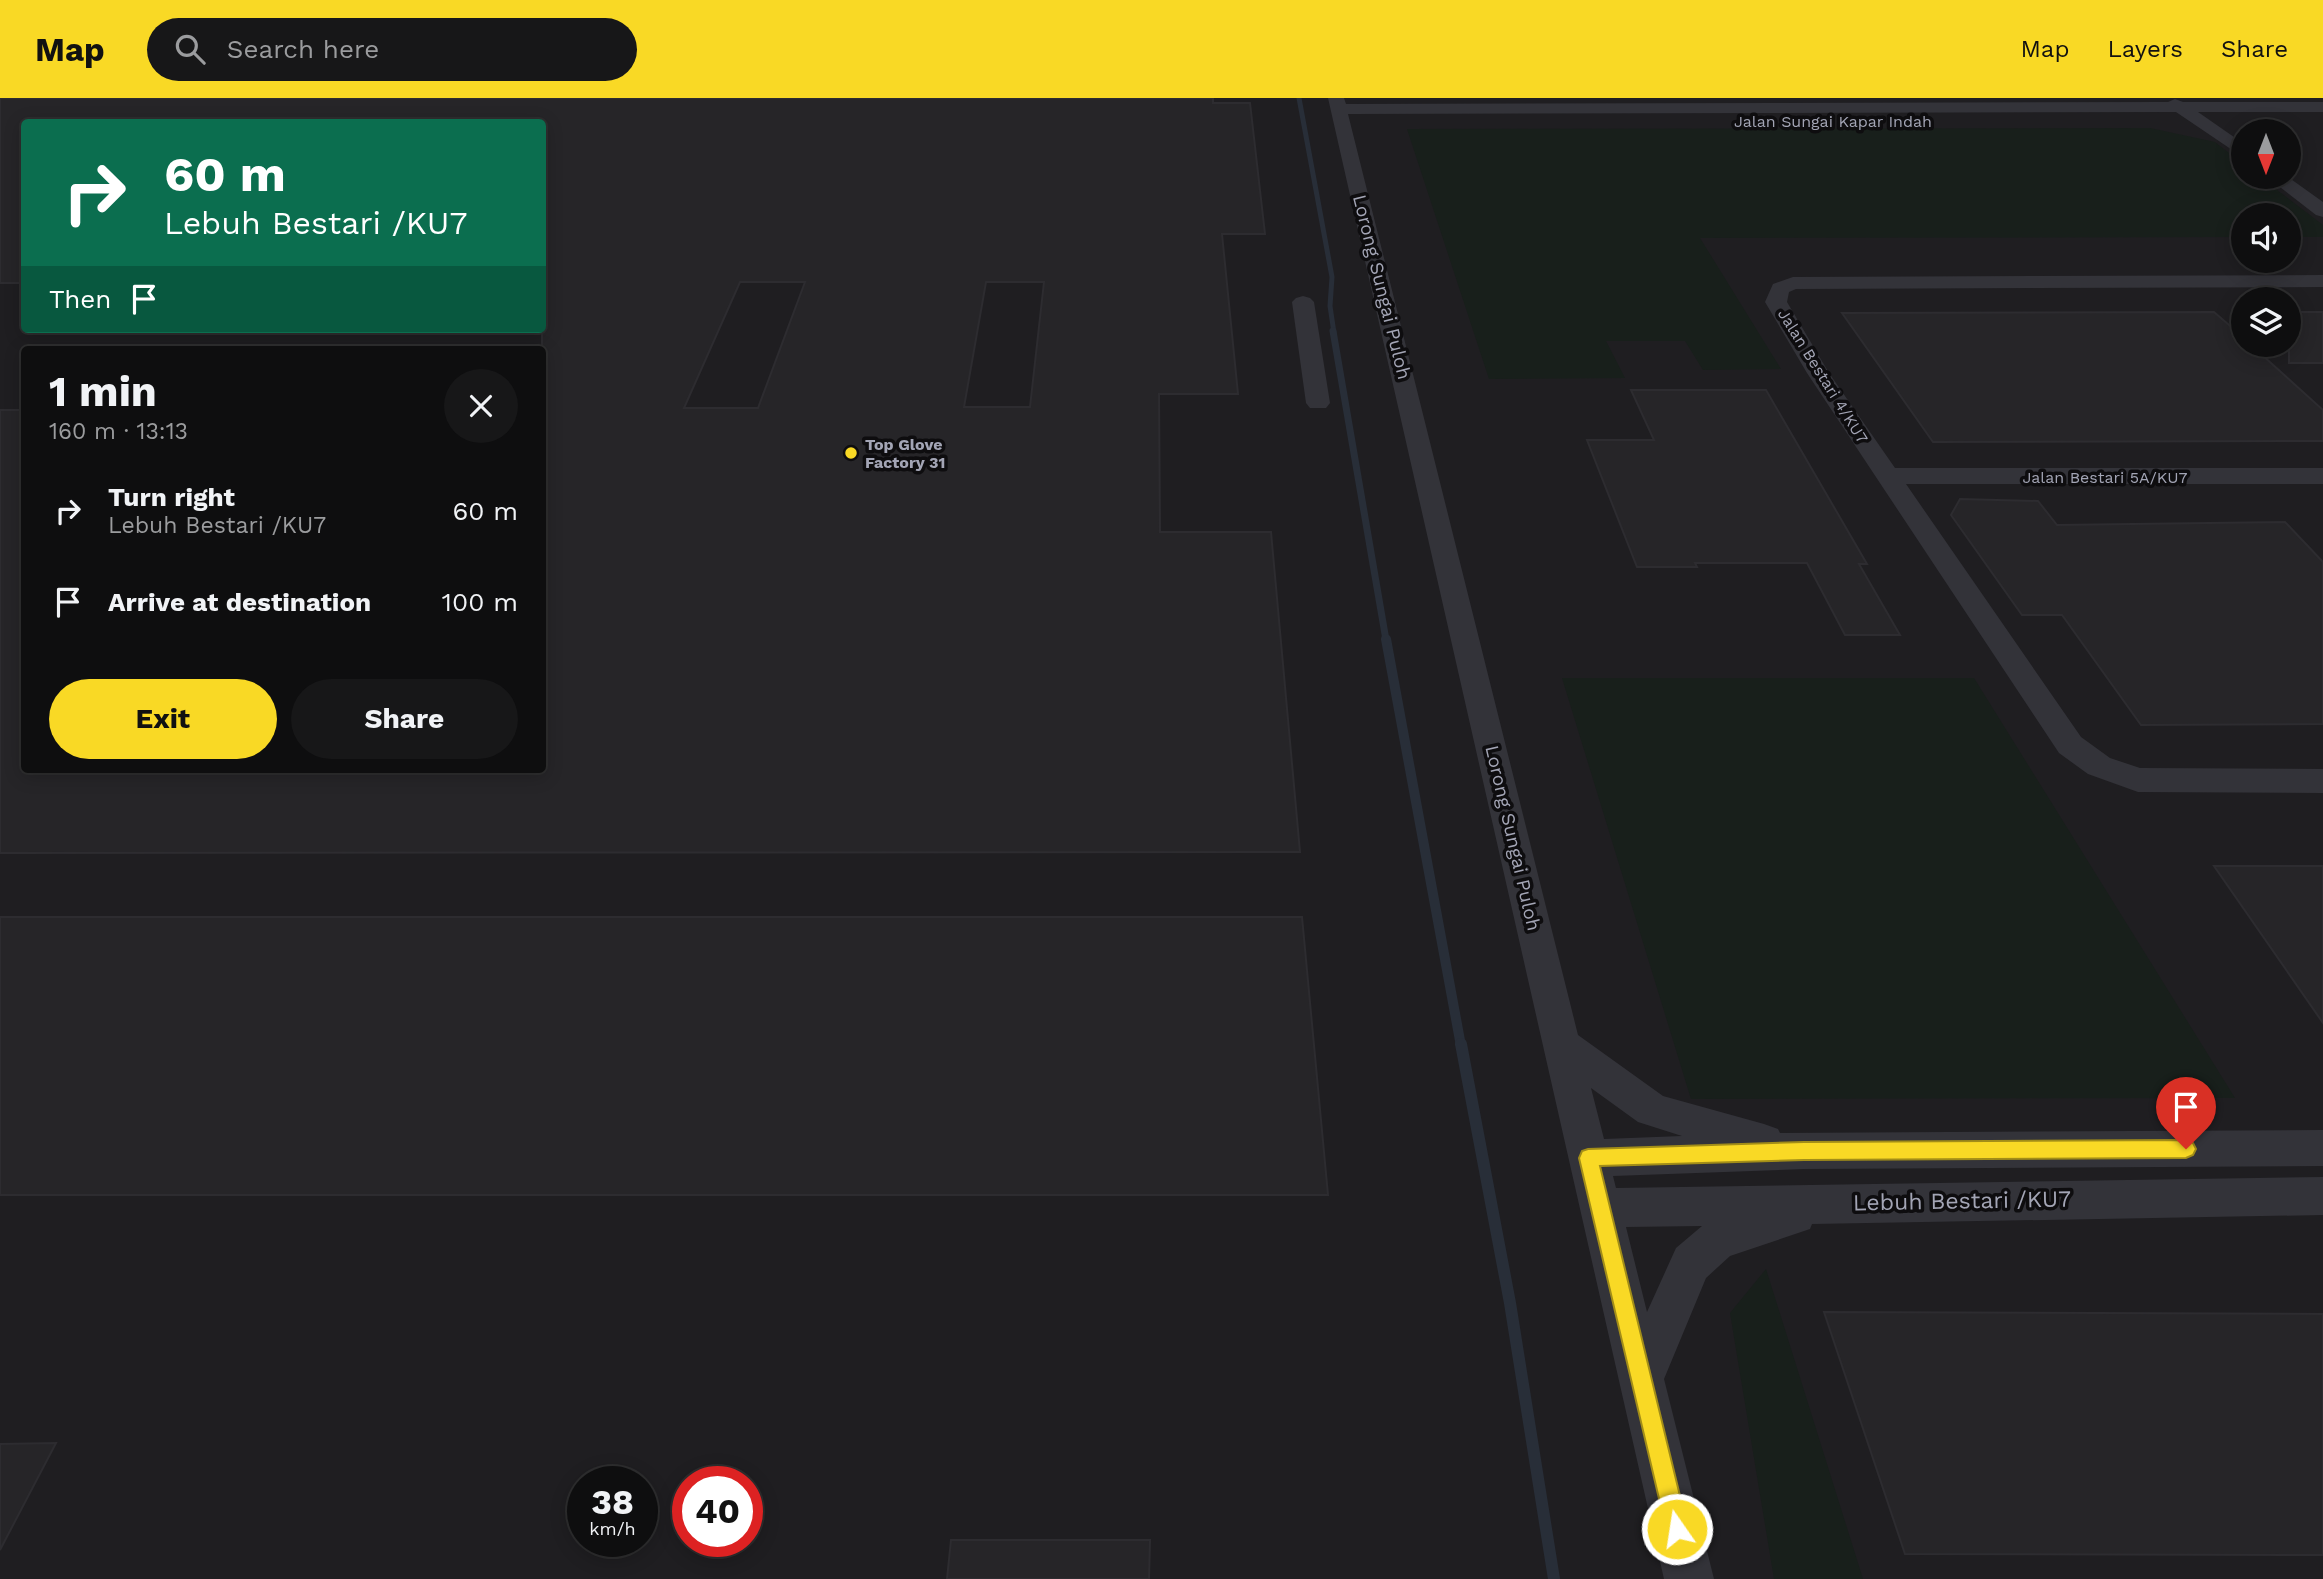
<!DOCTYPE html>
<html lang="en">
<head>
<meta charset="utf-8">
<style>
	:root { --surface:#0e0e0f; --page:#171718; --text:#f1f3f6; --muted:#9b9c9e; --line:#2e2e2f; --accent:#f9d925 }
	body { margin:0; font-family:"Work Sans",sans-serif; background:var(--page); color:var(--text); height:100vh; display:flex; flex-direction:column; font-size:26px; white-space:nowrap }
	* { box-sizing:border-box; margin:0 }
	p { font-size:23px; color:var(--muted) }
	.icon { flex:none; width:38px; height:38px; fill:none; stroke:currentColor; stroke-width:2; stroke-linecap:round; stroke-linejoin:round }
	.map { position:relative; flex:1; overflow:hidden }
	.sheet { position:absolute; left:21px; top:248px; width:525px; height:427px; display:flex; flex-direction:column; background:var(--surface); border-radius:7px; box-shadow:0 4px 18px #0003,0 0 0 2px var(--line) }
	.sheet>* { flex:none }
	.hud { position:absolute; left:21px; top:21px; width:525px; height:214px; border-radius:7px; box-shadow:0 4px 18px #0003,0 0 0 2px var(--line); background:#0b6e4f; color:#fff; overflow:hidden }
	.needle { width:46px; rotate:180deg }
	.tools { position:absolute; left:2231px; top:21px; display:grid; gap:14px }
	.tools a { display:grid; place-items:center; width:70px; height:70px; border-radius:50%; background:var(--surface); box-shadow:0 4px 18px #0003,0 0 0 2px var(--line); font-size:35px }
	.speed { position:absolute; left:567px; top:1368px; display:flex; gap:14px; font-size:35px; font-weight:700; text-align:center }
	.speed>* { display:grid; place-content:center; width:91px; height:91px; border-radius:50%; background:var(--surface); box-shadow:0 4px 18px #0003,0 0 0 2px var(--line); line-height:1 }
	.speed small { font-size:18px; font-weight:400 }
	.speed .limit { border:10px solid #d22; background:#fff; color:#111 }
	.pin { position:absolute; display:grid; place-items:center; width:60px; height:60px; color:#fff; margin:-72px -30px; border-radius:50% 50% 50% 0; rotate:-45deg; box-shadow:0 0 7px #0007 }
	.pin .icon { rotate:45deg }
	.me { position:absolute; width:77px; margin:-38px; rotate:347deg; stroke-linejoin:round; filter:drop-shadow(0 0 5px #0008) }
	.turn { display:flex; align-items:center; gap:24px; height:147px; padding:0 28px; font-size:32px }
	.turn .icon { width:91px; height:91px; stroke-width:2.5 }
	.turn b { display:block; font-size:49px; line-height:60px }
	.then { display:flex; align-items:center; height:66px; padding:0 28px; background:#0003; gap:14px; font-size:26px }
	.round { display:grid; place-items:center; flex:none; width:74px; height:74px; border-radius:37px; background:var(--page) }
	.summary { display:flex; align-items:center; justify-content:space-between; height:119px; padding:0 28px }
	h1 { font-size:42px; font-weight:700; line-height:52px }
	.cta { display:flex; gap:14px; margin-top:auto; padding:14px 28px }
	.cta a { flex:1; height:80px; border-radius:42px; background:var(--accent); color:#111; font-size:28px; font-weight:700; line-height:80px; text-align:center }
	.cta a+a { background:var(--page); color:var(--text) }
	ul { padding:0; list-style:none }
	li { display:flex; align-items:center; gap:21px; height:91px; padding:0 28px }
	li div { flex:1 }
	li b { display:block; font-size:26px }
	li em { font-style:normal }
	header { display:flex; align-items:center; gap:42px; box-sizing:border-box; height:98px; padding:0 35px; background:var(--accent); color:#111 }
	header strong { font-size:33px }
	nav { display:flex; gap:38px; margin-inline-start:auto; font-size:24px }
	.search { width:490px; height:63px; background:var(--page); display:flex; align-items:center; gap:18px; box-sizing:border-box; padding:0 24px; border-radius:38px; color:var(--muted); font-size:26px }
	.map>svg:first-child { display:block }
	.built { fill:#1f1e21; fill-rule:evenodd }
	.green { fill:#181f1b }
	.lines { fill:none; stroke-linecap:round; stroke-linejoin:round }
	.stream-far3 { stroke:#282e38; stroke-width:5 }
	.stream-far2 { stroke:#282e38; stroke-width:7 }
	.stream-far1 { stroke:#282e38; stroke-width:10 }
	.stream { stroke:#282e38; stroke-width:12 }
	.building { fill:#262528; stroke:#2d2c30; stroke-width:2; fill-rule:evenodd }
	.minor { fill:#333339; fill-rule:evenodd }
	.route { fill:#f9d925; stroke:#a28d18; stroke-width:2 }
	.poi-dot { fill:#f9d925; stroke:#0e0d0f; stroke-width:2.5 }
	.labels { text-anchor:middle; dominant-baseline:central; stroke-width:7; stroke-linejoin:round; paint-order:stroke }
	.far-street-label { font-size:16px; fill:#a3a5b5; stroke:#0e0d0f }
	.far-poi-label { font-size:16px; font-weight:bold; fill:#a3a5b5; stroke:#0e0d0f; text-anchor:start }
	.street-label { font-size:19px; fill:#a3a5b5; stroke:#0e0d0f }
	.near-street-label { font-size:23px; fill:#a3a5b5; stroke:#0e0d0f }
</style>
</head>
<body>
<header>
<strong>Map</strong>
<div class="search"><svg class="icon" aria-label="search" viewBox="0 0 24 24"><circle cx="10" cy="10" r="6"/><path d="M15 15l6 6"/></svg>Search here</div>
<nav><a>Map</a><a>Layers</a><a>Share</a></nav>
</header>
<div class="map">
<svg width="2323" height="1481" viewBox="0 0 2323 1481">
	<rect width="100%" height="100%" fill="#131214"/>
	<path class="built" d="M0 0H2323V1481H0ZM24 24H542V231H24ZM2244 33H2289V79H2244ZM2244 117H2289V163H2244ZM2244 201H2289V247H2244ZM24 252H542V672H24ZM583 1384H642V1444H583ZM688 1384H747V1444H688Z"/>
	<g class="green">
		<polygon points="2150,30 2215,44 2243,66 2244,79 2260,79 2323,127 2323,139 2289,139 2289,117 2244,117 2243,139 1700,140 1781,271 1703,272 1685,243 1606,243 1625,280 1489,281 1407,31"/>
		<polygon points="1562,580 1974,580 2235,1000 1691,1001"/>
		<polygon points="1766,1171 1863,1481 1774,1481 1730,1215"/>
	</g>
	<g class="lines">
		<polyline class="stream-far3" points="1299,0 1332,179 1330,208 1334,235"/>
		<polyline class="stream-far2" points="1333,233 1386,542"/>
		<polyline class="stream-far1" points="1386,541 1461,948"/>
		<polyline class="stream" points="1461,946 1510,1205 1554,1481"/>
	</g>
	<g class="building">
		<path d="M0 0H1213V5H1250L1265 136H1222L1238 296H1159L1160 434H1271L1300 754 0 755V312H24V672H542V24H24V185H0ZM740 184H805L758 310H684ZM986 184H1044L1030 309H964Z"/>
		<polygon points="2214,214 2244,240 2244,247 2251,247 2323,312 2323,343 1933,344 1842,215"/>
		<rect x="2289" y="214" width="34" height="51"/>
		<polygon points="1631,292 1766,292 1867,466 1859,466 1900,537 1845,537 1807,465 1695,465 1697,469 1637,469 1587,342 1654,342"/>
		<polygon points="1960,401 2038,403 2057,427 2285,424 2323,464 2323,626 2141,627 2062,517 2022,517 1951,417"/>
		<polygon points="2214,768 2323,768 2323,925"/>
		<polygon points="0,819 1302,819 1328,1097 0,1097"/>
		<polygon points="1824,1214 2323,1216 2323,1457 1905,1456"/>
		<polygon points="56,1345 0,1452 0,1346"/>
		<polygon points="951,1442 1150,1442 1149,1481 947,1481"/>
	</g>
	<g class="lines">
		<g class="minor">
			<path d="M1328 0H1344L1346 6 2168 4 2175 1 2183 4H2323V14H2198L2244 46V60L2176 14 1348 16 1578 937 1663 998 1764 1026 1778 1031 1780 1035 2323 1032V1068L1804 1071 1613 1078 1616 1090 2323 1079V1117L1812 1126 1810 1131 1730 1158 1706 1180 1664 1281 1714 1481H1664ZM1591 990 1638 1024 1682 1038 1604 1041ZM1702 1128 1676 1150 1647 1214 1626 1129Z"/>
			<polygon points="2267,79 2288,79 2323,104 2323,119 2316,117"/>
			<polygon points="2323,177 2323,189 1796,191 1789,194 1787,204 1829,275 1895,370 2323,370 2323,386 1906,386 2081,639 2110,660 2140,670 2323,671 2323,695 2138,694 2088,676 2059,655 1807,275 1765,204 1773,186 1793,179"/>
			<polygon points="1303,198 1310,200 1314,204 1330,305 1326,310 1310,310 1306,305 1292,204 1296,200"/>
		</g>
	</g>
	<polygon class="route" points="2186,1042 2193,1045 2196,1051 2193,1057 2186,1060 1804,1062 1600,1068 1688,1431 1685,1439 1677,1443 1668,1439 1579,1060 1582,1053 1588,1051 1804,1044"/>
	<circle class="poi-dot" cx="851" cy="355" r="7"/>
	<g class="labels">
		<g class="far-street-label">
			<text x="1833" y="23">Jalan Sungai Kapar Indah</text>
			<text transform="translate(1823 278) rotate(58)">Jalan Bestari 4/KU7</text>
			<text x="2105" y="379">Jalan Bestari 5A/KU7</text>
		</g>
		<g class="far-poi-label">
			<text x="865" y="346">Top Glove<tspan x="865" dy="18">Factory 31</tspan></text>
		</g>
		<g class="street-label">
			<text transform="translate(1382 189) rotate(76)">Lorong Sungai Puloh</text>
			<text transform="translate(1513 740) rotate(77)">Lorong Sungai Puloh</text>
		</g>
		<g class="near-street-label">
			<text transform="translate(1962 1103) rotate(-1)">Lebuh Bestari /KU7</text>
		</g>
	</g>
</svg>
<div class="tools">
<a><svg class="needle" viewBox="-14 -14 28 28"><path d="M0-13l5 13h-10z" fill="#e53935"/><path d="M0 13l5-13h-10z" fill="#9b9c9e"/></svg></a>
<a><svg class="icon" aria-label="sound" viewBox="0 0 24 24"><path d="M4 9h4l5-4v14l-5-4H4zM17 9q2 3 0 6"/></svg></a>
<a><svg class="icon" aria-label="layers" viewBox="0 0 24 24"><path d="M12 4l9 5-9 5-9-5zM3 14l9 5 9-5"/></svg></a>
</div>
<div class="speed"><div>38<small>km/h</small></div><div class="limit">40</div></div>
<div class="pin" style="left:2186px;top:1051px;background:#d93025"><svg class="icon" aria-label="arrive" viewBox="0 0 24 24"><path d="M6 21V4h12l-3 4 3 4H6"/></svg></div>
<svg class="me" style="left:1677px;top:1431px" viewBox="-20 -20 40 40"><circle r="17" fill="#f9d925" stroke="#fff" stroke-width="3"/><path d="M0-11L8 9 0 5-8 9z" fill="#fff"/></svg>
<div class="hud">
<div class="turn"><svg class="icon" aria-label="right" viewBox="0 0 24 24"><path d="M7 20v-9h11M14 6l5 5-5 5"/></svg><div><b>60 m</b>Lebuh Bestari /KU7</div></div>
<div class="then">Then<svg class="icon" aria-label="arrive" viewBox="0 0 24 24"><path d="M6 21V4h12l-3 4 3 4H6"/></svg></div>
</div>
<section class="sheet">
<div class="summary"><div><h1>1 min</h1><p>160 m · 13:13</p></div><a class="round"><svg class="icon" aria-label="close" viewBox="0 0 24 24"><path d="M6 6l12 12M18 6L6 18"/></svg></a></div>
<ul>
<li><svg class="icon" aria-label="right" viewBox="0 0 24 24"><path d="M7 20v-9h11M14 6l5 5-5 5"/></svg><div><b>Turn right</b><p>Lebuh Bestari /KU7</p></div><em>60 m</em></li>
<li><svg class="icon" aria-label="arrive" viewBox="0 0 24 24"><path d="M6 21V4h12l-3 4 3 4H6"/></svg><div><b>Arrive at destination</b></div><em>100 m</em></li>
</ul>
<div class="cta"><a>Exit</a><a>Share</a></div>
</section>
</div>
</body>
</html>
